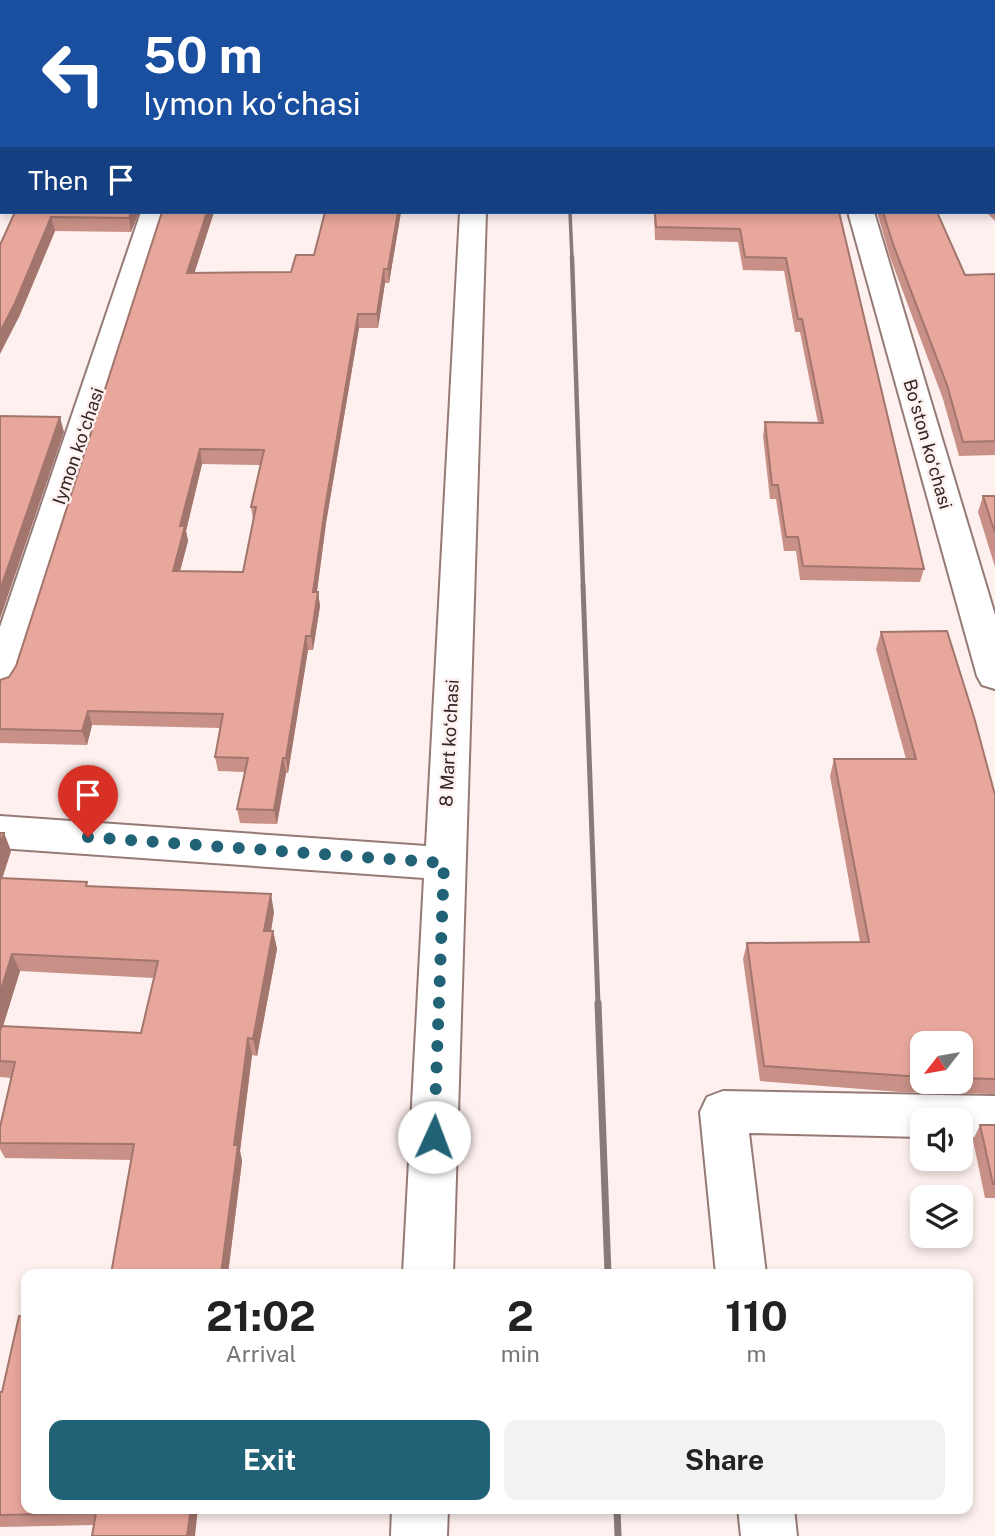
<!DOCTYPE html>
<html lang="en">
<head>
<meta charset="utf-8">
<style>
	:root { --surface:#fff; --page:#f2f2f2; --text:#222; --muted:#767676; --accent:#216276 }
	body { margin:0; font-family:"Public Sans",sans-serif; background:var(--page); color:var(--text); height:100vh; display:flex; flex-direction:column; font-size:26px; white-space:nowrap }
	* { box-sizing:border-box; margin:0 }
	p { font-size:23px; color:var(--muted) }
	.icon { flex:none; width:38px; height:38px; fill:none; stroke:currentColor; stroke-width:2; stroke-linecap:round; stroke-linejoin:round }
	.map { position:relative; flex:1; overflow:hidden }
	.sheet { position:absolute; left:21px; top:1269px; width:952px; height:245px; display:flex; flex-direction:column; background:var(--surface); border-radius:14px; box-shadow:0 4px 10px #0003 }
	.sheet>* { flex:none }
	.banner { position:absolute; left:0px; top:0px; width:996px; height:214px; box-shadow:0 4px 10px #0003; background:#1a4fa0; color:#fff; overflow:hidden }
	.needle { width:46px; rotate:239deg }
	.fabs { position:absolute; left:910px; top:1031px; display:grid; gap:14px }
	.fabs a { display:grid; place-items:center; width:63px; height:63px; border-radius:14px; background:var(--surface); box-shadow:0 4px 10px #0003; font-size:35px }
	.pin { position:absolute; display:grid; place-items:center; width:60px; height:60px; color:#fff; margin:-72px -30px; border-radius:50% 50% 50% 0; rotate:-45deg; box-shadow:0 0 7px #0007 }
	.pin .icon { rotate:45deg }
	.me { position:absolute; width:77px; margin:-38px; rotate:2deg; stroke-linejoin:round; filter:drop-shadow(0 0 5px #0008) }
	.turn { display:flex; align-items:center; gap:24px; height:147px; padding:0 28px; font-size:32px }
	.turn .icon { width:91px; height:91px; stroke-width:2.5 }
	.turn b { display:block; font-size:49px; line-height:60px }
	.then { display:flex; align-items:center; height:66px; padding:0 28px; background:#0003; gap:14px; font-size:26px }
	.eta { display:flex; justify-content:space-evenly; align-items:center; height:119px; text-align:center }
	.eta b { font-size:42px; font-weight:700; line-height:49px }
	.action { display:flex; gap:14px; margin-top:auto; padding:14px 28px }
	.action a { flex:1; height:80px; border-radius:14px; background:var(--accent); color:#fff; font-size:28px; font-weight:700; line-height:80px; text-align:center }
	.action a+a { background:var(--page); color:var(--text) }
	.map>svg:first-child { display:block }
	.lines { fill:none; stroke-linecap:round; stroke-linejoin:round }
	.minor-casing { stroke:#957a75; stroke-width:4 }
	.minor { fill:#fff; fill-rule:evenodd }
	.rail-far3 { stroke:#867b79; stroke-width:3.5 }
	.rail-far2 { stroke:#867b79; stroke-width:4.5 }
	.rail-far1 { stroke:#867b79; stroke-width:5 }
	.rail { stroke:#867b79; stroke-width:7 }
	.wall { fill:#c89086; fill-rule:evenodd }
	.shaded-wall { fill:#a2756d }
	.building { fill:#e8a79c; stroke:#a2756d; stroke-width:2; fill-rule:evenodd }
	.route { stroke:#216276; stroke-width:12; stroke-dasharray:0 21.6 }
	.labels { text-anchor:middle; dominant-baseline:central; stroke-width:5; stroke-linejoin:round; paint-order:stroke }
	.street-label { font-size:18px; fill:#322725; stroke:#fdf0ee }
</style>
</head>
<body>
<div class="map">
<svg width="995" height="1536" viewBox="0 0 995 1536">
	<rect width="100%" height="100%" fill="#fdf0ee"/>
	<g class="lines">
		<defs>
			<g id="minor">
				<rect x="471" y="0" width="22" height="2"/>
				<polygon points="141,212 167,212 18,680 13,689 0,693 0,627"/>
				<polygon points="460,212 486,212 453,1274 403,1274 424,878 0,848 0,816 426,846"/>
				<polygon points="848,212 874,212 995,615 995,689 982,685 977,676"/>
				<polygon points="723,1091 995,1096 995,1138 961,1137 961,1120 922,1120 922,1137 749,1133 766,1274 716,1274 700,1112 707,1097"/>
				<polygon points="392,1508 448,1508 447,1536 391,1536"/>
				<polygon points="738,1508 794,1508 797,1536 741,1536"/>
			</g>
		</defs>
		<use href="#minor" class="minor-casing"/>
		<use href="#minor" class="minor"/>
		<polyline class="rail-far3" points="570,212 572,258"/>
		<polyline class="rail-far2" points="572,257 583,586"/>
		<polyline class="rail-far1" points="583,585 598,1004"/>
		<g class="rail">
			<polyline points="598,1003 608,1274"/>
			<polyline points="617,1508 618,1536"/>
		</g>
	</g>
	<g class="wall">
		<polygon points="0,0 296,0 295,2 2,2 2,153 0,158"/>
		<polygon points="707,0 995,0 995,77 994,76 994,2 707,2"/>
		<polygon points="994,183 995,183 995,221 986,212 994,212"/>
		<polygon points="15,212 139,212 131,232 55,231 19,317"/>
		<path d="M214 212 194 273 291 272 314 255 401 212 389 283H385L378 328H359L326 523 317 592H318L320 606 313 650H308L288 773H286L277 824 240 823 237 809 245 772 218 771 215 757 220 728 92 725 87 745 0 743V680L9 677 16 666ZM202 464 261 465 251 507 253 520 243 572 180 571 188 541 186 531Z"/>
		<polygon points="654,212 839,212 924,569 920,582 800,580 796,551 784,551 776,499 770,499 763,436 765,422 818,423 800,332 795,332 784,271 743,270 738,242 655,240"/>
		<polygon points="877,212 937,212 965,275 995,274 995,455 959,456 943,399 890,257"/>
		<polygon points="983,496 995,496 995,567 978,512"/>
		<path d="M881 632 995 795V1094L900 1092 760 1081 743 959 747 943 860 942 830 776 834 759H906L876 649ZM922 1043H961V1082H922Z"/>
		<path d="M0 833H4L11 851 2 879 88 886 274 912 271 931H273L277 949 257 1056 252 1055 240 1151 242 1161 228 1274H111L132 1160 5 1158 0 1149V1127L11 1078 0 1077ZM20 971 154 978 141 1033 3 1026Z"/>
		<polygon points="980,1125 995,1125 995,1198 985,1198 973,1140"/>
		<polygon points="0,1392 2,1392 198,1508 94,1525 0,1527"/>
	</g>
	<g class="shaded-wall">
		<polygon points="43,0 52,0 52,2 42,2"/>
		<polygon points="2,131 2,153 0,158 0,136"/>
		<polygon points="131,212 139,212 131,232 129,218"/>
		<polygon points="207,212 214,212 190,287 187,273"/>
		<polygon points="398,212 401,212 389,283 388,269"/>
		<polygon points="51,217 55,231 19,317 0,354 0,332"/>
		<polygon points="384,269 385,283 378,328 377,314"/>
		<polygon points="358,314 359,328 326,523 315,606 313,592 325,508"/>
		<polygon points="60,417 64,432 0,619 0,590"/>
		<polygon points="200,449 202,464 186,531 188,541 176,586 173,571 180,526"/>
		<polygon points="318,592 320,606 313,650 311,636"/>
		<polygon points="306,636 308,650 288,773 286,758"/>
		<polygon points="88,711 92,725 87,745 82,731"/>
		<polygon points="283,758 286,773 277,824 274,810"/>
		<polygon points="4,833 11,851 0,885 0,845"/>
		<polygon points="271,894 274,912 268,948 264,931"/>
		<polygon points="273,931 277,949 257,1056 253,1039"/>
		<polygon points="12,954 20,971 0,1036 0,993"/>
		<polygon points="248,1038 252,1055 240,1151 242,1161 228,1274 221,1274 234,1145"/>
		<polygon points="191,1508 198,1508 195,1536 187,1536"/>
	</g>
	<g class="building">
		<polygon points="0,0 43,0 42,2 2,2 2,131 0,136"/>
		<polygon points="112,0 291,0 290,2 112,2"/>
		<polygon points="359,0 427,0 427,2 358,2"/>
		<polygon points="710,0 995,0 995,63 994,62 994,2 710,2"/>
		<polygon points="994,183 995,183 995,205 994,204"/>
		<polygon points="15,212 131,212 129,218 51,217 15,303 0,332 0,245"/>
		<path d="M162 212H207L187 273 291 272 296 255H314L325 212H398L388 269H384L377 314H358L325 508 313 592H318L311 636H306L286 758H283L274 810 237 809 248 758 215 757 223 714 88 711 82 731 0 729V680L9 677 16 666ZM200 449 264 450 251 507H256L243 572 173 571 185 526H180Z"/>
		<polygon points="655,212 839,212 924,569 803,566 798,537 786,537 778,485 772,485 765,422 823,423 802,319 798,319 786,258 745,257 740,229 656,227"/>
		<polygon points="883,212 937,212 965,275 995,274 995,441 963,442 947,385 893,244"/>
		<polygon points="0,416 60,417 0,590"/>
		<polygon points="983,496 995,496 995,533"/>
		<polygon points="947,631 974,717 995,795 995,1079 961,1078 961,1043 922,1043 922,1077 764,1066 747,943 869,942 834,759 916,759 881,632"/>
		<polygon points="0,833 4,833 0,845"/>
		<polygon points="0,878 87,882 86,886 271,894 264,931 273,931 253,1039 248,1038 234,1145 238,1145 221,1274 111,1274 134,1144 0,1143 0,1127 15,1062 0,1061 0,1030 2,1026 141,1033 158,961 12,954 0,993"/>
		<polygon points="980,1125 995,1125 995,1184 993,1184"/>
		<polygon points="19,1316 26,1317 26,1508 191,1508 187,1536 92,1536 96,1513 0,1515 0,1392 2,1392"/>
	</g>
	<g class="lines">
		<polyline class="route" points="88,837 444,863 434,1137"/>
	</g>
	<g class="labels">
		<g class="street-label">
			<text transform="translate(928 444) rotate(74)">Boʻston koʻchasi</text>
			<text transform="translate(78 446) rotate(-71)">Iymon koʻchasi</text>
			<text transform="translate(449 743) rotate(-87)">8 Mart koʻchasi</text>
		</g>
	</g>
</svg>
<div class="fabs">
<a><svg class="needle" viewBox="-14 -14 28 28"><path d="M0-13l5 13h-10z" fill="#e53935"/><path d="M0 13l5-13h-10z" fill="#767676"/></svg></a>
<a><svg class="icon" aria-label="sound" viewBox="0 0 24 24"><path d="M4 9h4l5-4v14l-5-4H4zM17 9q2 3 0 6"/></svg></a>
<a><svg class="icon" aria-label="layers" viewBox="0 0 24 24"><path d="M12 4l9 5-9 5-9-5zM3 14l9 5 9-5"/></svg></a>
</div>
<div class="pin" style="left:88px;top:837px;background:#d93025"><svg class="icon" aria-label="arrive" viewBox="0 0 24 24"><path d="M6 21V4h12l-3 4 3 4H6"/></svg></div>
<svg class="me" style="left:434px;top:1137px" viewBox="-20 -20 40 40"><circle r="19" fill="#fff"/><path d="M0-13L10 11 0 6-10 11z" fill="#216276"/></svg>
<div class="banner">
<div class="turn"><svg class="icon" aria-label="left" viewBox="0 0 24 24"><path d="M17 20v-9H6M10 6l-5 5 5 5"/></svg><div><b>50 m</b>Iymon koʻchasi</div></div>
<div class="then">Then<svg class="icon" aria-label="arrive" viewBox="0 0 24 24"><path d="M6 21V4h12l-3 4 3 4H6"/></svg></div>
</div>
<section class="sheet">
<div class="eta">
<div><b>21:02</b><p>Arrival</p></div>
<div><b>2</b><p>min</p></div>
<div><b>110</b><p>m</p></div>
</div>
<div class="action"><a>Exit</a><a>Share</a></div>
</section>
</div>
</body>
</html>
